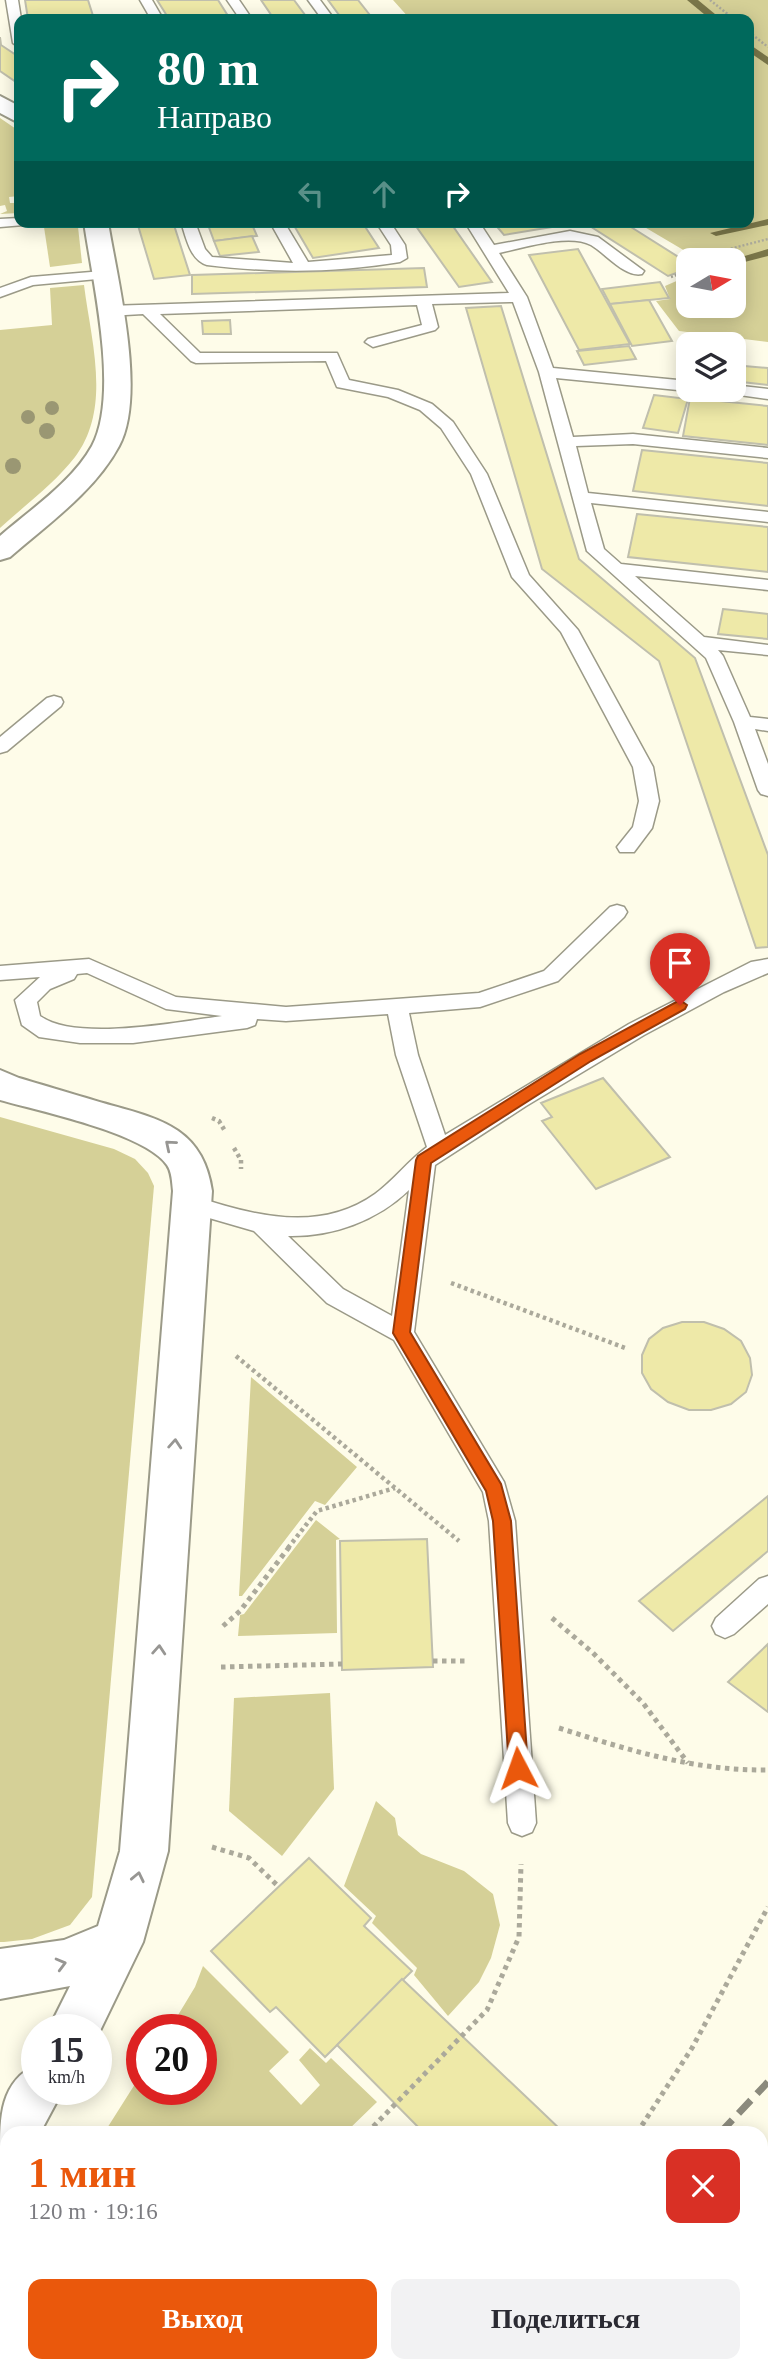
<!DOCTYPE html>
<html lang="ru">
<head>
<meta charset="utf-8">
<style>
	:root { --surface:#fff; --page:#f2f2f3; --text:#2b2b33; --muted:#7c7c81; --accent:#ea580c }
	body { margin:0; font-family:Georgia,serif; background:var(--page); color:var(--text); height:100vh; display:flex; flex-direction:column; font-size:26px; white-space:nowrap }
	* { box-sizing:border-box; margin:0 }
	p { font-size:23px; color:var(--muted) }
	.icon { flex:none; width:38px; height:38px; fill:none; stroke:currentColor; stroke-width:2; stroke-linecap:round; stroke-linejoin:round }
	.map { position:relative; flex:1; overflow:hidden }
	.side { position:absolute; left:0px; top:2126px; width:768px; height:247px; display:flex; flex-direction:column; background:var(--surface); border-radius:21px 21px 0 0; box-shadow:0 4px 18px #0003 }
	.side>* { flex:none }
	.banner { position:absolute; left:14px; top:14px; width:740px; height:214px; border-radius:14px; box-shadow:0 4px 18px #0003; background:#00695c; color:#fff; overflow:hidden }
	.needle { width:46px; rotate:80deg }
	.fabs { position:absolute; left:676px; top:248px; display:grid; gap:14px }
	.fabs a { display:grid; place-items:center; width:70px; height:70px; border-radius:14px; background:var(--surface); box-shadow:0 4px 18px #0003; font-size:35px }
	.speed { position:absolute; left:21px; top:2014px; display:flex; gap:14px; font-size:35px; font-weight:700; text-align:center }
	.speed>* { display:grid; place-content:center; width:91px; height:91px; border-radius:50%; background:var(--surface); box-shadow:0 4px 18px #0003; line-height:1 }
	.speed small { font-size:18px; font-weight:400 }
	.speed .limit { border:10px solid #d22; background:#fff; color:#111 }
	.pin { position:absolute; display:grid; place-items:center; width:60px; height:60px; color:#fff; margin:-72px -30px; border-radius:50% 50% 50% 0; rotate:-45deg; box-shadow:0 0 7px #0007 }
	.pin .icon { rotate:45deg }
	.me { position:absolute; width:77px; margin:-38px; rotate:356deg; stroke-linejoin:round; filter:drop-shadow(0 0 5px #0008) }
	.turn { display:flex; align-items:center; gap:24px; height:147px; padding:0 28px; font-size:32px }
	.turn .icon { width:91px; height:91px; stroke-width:2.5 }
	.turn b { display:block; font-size:49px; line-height:60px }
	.lanes { display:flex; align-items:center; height:66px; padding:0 28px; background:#0003; justify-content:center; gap:35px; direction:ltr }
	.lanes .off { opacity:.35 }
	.round { display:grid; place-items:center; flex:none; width:74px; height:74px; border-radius:14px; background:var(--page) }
	.overview { display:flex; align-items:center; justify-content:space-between; height:119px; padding:0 28px }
	h1 { font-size:42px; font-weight:700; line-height:52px; color:var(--accent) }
	.action { display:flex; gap:14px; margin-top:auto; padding:14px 28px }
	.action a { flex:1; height:80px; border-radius:14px; background:var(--accent); color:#fff; font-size:28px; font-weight:700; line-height:80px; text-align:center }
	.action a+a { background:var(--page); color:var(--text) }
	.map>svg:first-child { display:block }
	.green { fill:#d5d097 }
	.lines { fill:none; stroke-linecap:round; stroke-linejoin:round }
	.stream { fill:#7a7649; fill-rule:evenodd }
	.building { fill:#eee9a8; stroke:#c0bfad; stroke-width:2 }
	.service-casing { stroke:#9b9a88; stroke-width:3 }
	.minor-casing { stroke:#9b9a88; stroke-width:4 }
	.tertiary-casing { stroke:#9b9a88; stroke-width:4 }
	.path-far2 { stroke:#aba99b; stroke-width:2.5; stroke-dasharray:2 2; stroke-linecap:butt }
	.path-far1 { stroke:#aba99b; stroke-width:4.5; stroke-dasharray:3.5 3.5; stroke-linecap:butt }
	.path { stroke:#aba99b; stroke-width:5; stroke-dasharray:4.5 4.5; stroke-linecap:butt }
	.service { fill:#fff; fill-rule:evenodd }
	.minor { fill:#fff; fill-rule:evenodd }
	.tertiary { fill:#fff; fill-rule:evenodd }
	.rail { stroke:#8b8a7d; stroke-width:7; stroke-dasharray:18 9; stroke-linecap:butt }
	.tree { fill:#9a9773 }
	.oneway { stroke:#979693 }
	.route { fill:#ea580c; stroke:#983908; stroke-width:2 }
</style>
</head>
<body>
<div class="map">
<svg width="768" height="2372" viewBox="0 0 768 2372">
	<rect width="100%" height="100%" fill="#fefce9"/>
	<g class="green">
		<polygon points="393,0 768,0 768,342 679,331 656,301 670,299 665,286 688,276 688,306 733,306 733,261 702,261 636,222 749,222 749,19 410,19"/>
		<polygon points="0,118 19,131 19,196 9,197 10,203 19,203 19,213 0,214 7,211 5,205 0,206"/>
		<polygon points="63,225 78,227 82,263 50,267 44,227"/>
		<path d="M84 285C91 341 112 408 75 457 54 484 25 505 0 528V330L52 325 50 288Z"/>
		<polygon points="0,1117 114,1149 135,1159 148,1173 154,1186 92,1897 70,1925 32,1939 4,1942 0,1942"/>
		<polygon points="251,1377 357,1467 325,1505 315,1501 242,1596 239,1596"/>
		<polygon points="316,1520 340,1539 336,1540 337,1633 238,1636 240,1615 244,1614"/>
		<polygon points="330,1693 334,1789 282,1856 229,1811 234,1698"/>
		<polygon points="376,1801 395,1818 398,1835 421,1854 464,1871 493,1894 500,1925 491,1958 479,1982 448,2016 414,1975 417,1968 372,1923 376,1916 344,1886"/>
		<polygon points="203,1966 289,2052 269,2071 301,2105 320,2085 299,2060 310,2048 326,2063 331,2058 377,2102 345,2133 104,2133 142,2073 142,2090 201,2090 201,2030 169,2030 195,1987"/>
		<polygon points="7,2289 7,2366 67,2366 57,2372 0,2372 0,2301"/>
	</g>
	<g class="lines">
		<g class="stream">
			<polygon points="687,0 698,0 721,19 710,19"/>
			<polygon points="749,44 768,57 768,65 749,52"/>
			<polygon points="768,219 768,225 716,236 710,233"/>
			<polygon points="768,249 768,256 733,265 733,261 728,261"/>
		</g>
	</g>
	<g class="building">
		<polygon points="25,0 88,0 94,19 28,19"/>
		<polygon points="157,0 218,0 230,19 169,19"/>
		<polygon points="261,0 294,0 308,19 274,19"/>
		<polygon points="328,0 358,0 373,19 342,19"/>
		<polygon points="0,37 1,45 19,57 19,84 0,71"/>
		<polygon points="137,222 173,222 190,275 154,279"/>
		<polygon points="207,222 251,222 257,236 214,241"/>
		<polygon points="292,222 362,222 379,248 313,258"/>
		<polygon points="413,222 450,222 492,282 459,287"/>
		<polygon points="493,222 575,222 576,223 504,235"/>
		<polygon points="623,222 688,263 688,269 668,276 585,223"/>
		<polygon points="252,236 259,252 220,256 214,241"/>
		<polygon points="578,249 630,344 579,350 529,255"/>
		<polygon points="424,268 427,287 192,294 192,275"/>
		<polygon points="660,282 669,298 610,304 602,289"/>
		<polygon points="649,300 672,341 632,346 610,304"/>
		<polygon points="501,306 579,559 695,658 768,855 768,947 756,948 659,661 542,569 466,308"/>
		<polygon points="230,320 231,334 203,334 202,321"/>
		<polygon points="629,346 636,359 584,365 577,351"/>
		<polygon points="733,365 768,368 768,385 733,381"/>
		<polygon points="654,395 688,399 678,433 643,428"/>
		<polygon points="690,398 768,406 768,445 683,436"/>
		<polygon points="642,450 768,463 768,506 633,491"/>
		<polygon points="637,514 768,527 768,572 628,557"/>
		<polygon points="723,609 768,614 768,639 718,634"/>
		<polygon points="603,1078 670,1157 596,1189 542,1121 552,1117 541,1103"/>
		<polygon points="682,1322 704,1322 724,1329 741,1341 750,1358 752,1375 746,1392 731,1404 711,1410 689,1410 668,1402 651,1389 642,1373 642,1355 649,1339 663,1328"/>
		<polygon points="768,1496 768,1551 673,1631 639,1601"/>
		<polygon points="427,1539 433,1667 342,1670 340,1541"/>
		<polygon points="768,1644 768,1712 728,1682"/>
		<polygon points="309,1858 371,1918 364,1926 412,1971 325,2057 276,2007 270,2012 211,1951"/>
		<polygon points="402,1979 540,2110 564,2133 424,2133 337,2045"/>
		<polygon points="761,2209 768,2215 768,2372 661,2372 655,2366 761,2366"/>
	</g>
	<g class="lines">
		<defs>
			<g id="service">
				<polygon points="6,0 18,0 21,19 19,19 19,47 13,43"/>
				<polygon points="140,0 152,0 163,19 151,19"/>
				<polygon points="227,0 239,0 252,19 240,19"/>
				<polygon points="308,0 320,0 334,19 322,19"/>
				<polygon points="19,218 19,222 26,222 24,225 0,227 0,219"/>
				<path d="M181 222H195L205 249 212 257 293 263 270 222H284L308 262 392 255 391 245 376 222H390L405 245 407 258 400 262C335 273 272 273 207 265 190 260 186 237 181 222Z"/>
				<path d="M465 222H479L494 245 570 231 598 237 644 271 642 274C625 278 605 253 591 245 569 233 523 248 499 253L527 297 553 368 688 381V391L556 378 573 437 633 434 768 448V458L633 444 576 446 588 493 768 512V522L591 503 604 549 621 564 768 580V590L635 576 704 637 768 645V655L718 650 723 656 750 717 768 719V731L755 729 768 764V796L761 794 758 790 734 722 706 658 587 551 539 372 513 302 432 304 438 327 435 330 373 347 365 342 368 339 422 325 417 305 160 314 200 353H337L349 380 398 390 432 404 453 422 487 474 529 575 578 630 653 767 659 801 652 828 634 852H620L617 847 633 827 639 801 633 767 561 632 512 577 471 474 441 428 420 410 388 397 337 387 326 361 196 363 191 361 143 314 108 316 100 311 108 306 509 293Z"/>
				<polygon points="103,271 110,275 108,278 33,285 0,297 0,288 31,277"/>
				<polygon points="733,385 768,389 768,399 725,393 723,390 733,390"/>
				<polygon points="54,696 61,698 63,702 61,706 7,751 0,753 0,737 47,698"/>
				<path d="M617 905 624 907 627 912 624 917 558 981 480 1007 409 1013 418 1055 445 1135 629 1024 751 962 768 959V973L724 992 644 1035 526 1106 435 1165 414 1332 504 1482 515 1521 536 1823 532 1832 522 1836 512 1832 508 1823 489 1521 483 1492 394 1340 327 1303 254 1231 185 1211 182 1205 185 1199 193 1196C252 1215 319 1234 375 1194 394 1180 408 1161 427 1147L396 1055 388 1014 286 1021 257 1019 255 1025 247 1028 133 1043H80L39 1037 22 1025 15 1000 40 977 0 980V966L89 959 176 997 286 1007 479 993 544 971 610 907ZM87 973 166 1009 222 1016C178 1022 76 1042 40 1016L37 1002 50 989 74 979 77 974ZM409 1190 392 1316 343 1289 288 1236C332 1237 377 1221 409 1190Z"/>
				<polygon points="768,1576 768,1604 734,1634 725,1638 716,1634 712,1626 716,1618 759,1579"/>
			</g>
			<g id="minor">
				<path d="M0 1070 19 1078C47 1086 75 1095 103 1103 156 1118 203 1126 212 1191L168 1851 143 1942 96 2039V2030H48L70 1986 0 1999V1949L64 1940 98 1926 120 1851 173 1191C172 1182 172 1172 167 1165 145 1133 39 1111 0 1100Z"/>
				<path d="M37 2064V2090H63L40 2133H7V2158L0 2155C0 2116 0 2082 37 2064Z"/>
			</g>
			<g id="tertiary">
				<polygon points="0,96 19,106 19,123 0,113"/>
				<path d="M84 222H108C117 279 147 394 119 446 95 491 48 524 10 557L0 560V536C31 509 72 482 92 446 120 393 92 280 84 222Z"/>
			</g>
		</defs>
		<use href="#service" class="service-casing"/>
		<use href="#minor" class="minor-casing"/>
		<use href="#tertiary" class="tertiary-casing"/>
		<g class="path-far2">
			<polyline points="710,0 734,19"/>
			<polyline points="749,32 768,47"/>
			<polyline points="693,261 691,259 768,239"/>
			<polyline points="671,277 688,271"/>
		</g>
		<g class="path-far1">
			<polyline points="212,1118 219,1121 225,1131"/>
			<polyline points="234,1148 241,1160 241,1169"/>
			<polyline points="451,1283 628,1349"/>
			<polyline points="236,1356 459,1541"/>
			<polyline points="288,1548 317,1511 395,1488"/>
		</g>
		<g class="path">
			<polyline points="552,1618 593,1653 643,1703 688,1763"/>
			<polyline points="223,1626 240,1611 290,1546"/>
			<polyline points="433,1661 468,1661"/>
			<polyline points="221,1667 342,1664"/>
			<path d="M559 1728C628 1750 695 1771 768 1770"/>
			<polyline points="212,1847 249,1858 279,1887"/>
			<polyline points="367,2133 487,2010 519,1937 521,1864"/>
			<polyline points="637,2133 692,2048 768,1907"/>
			<polyline points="93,2372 101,2366"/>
			<polyline points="437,2372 443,2366"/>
		</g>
		<use href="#service" class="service"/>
		<use href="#minor" class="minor"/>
		<use href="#tertiary" class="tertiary"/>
		<g class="rail">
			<polyline points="720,2133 768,2082"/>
			<polyline points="474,2372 481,2366"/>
		</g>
	</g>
	<g class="tree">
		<circle cx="52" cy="408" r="7"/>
		<circle cx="28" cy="417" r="7"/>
		<circle cx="47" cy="431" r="8"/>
		<circle cx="13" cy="466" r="8"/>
	</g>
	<defs><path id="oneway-chevron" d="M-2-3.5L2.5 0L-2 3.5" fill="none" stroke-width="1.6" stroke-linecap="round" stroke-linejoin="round" transform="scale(1.75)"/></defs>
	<g class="oneway">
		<use href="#oneway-chevron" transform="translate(170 1145) rotate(-140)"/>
		<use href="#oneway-chevron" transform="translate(175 1444) rotate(-86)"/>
		<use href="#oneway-chevron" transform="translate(159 1650) rotate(-86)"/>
		<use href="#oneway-chevron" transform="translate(138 1877) rotate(-78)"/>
		<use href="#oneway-chevron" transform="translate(61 1964) rotate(-15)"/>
	</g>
	<polygon class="route" points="680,1000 687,1005 685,1009 591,1061 431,1163 410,1332 501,1484 511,1521 528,1768 525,1775 518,1777 511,1775 509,1768 493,1521 486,1491 393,1333 416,1160 418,1156 580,1054"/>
</svg>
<div class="fabs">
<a><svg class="needle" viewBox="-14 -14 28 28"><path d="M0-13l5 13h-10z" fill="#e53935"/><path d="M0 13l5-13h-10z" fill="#7c7c81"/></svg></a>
<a><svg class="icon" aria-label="layers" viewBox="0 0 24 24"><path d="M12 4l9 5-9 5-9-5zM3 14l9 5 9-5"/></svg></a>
</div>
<div class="speed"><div>15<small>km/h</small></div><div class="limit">20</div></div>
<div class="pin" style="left:680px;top:1005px;background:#d93025"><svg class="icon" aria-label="arrive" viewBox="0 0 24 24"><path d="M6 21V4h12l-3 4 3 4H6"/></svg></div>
<svg class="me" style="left:518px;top:1768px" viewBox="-20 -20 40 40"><path d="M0-17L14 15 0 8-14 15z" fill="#ea580c" stroke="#fff" stroke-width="4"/></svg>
<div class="banner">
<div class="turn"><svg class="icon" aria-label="right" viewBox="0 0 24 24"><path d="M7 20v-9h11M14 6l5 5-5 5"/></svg><div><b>80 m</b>Направо</div></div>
<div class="lanes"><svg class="icon off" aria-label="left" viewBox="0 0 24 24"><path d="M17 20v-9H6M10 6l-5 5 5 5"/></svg><svg class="icon off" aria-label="ahead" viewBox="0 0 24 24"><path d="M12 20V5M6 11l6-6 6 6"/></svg><svg class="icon" aria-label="right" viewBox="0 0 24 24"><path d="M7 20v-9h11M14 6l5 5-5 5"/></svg></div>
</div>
<section class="side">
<div class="overview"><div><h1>1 мин</h1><p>120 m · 19:16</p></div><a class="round" style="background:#d93025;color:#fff"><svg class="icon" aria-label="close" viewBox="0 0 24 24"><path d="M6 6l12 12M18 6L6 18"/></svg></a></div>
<div class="action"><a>Выход</a><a>Поделиться</a></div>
</section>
</div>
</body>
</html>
